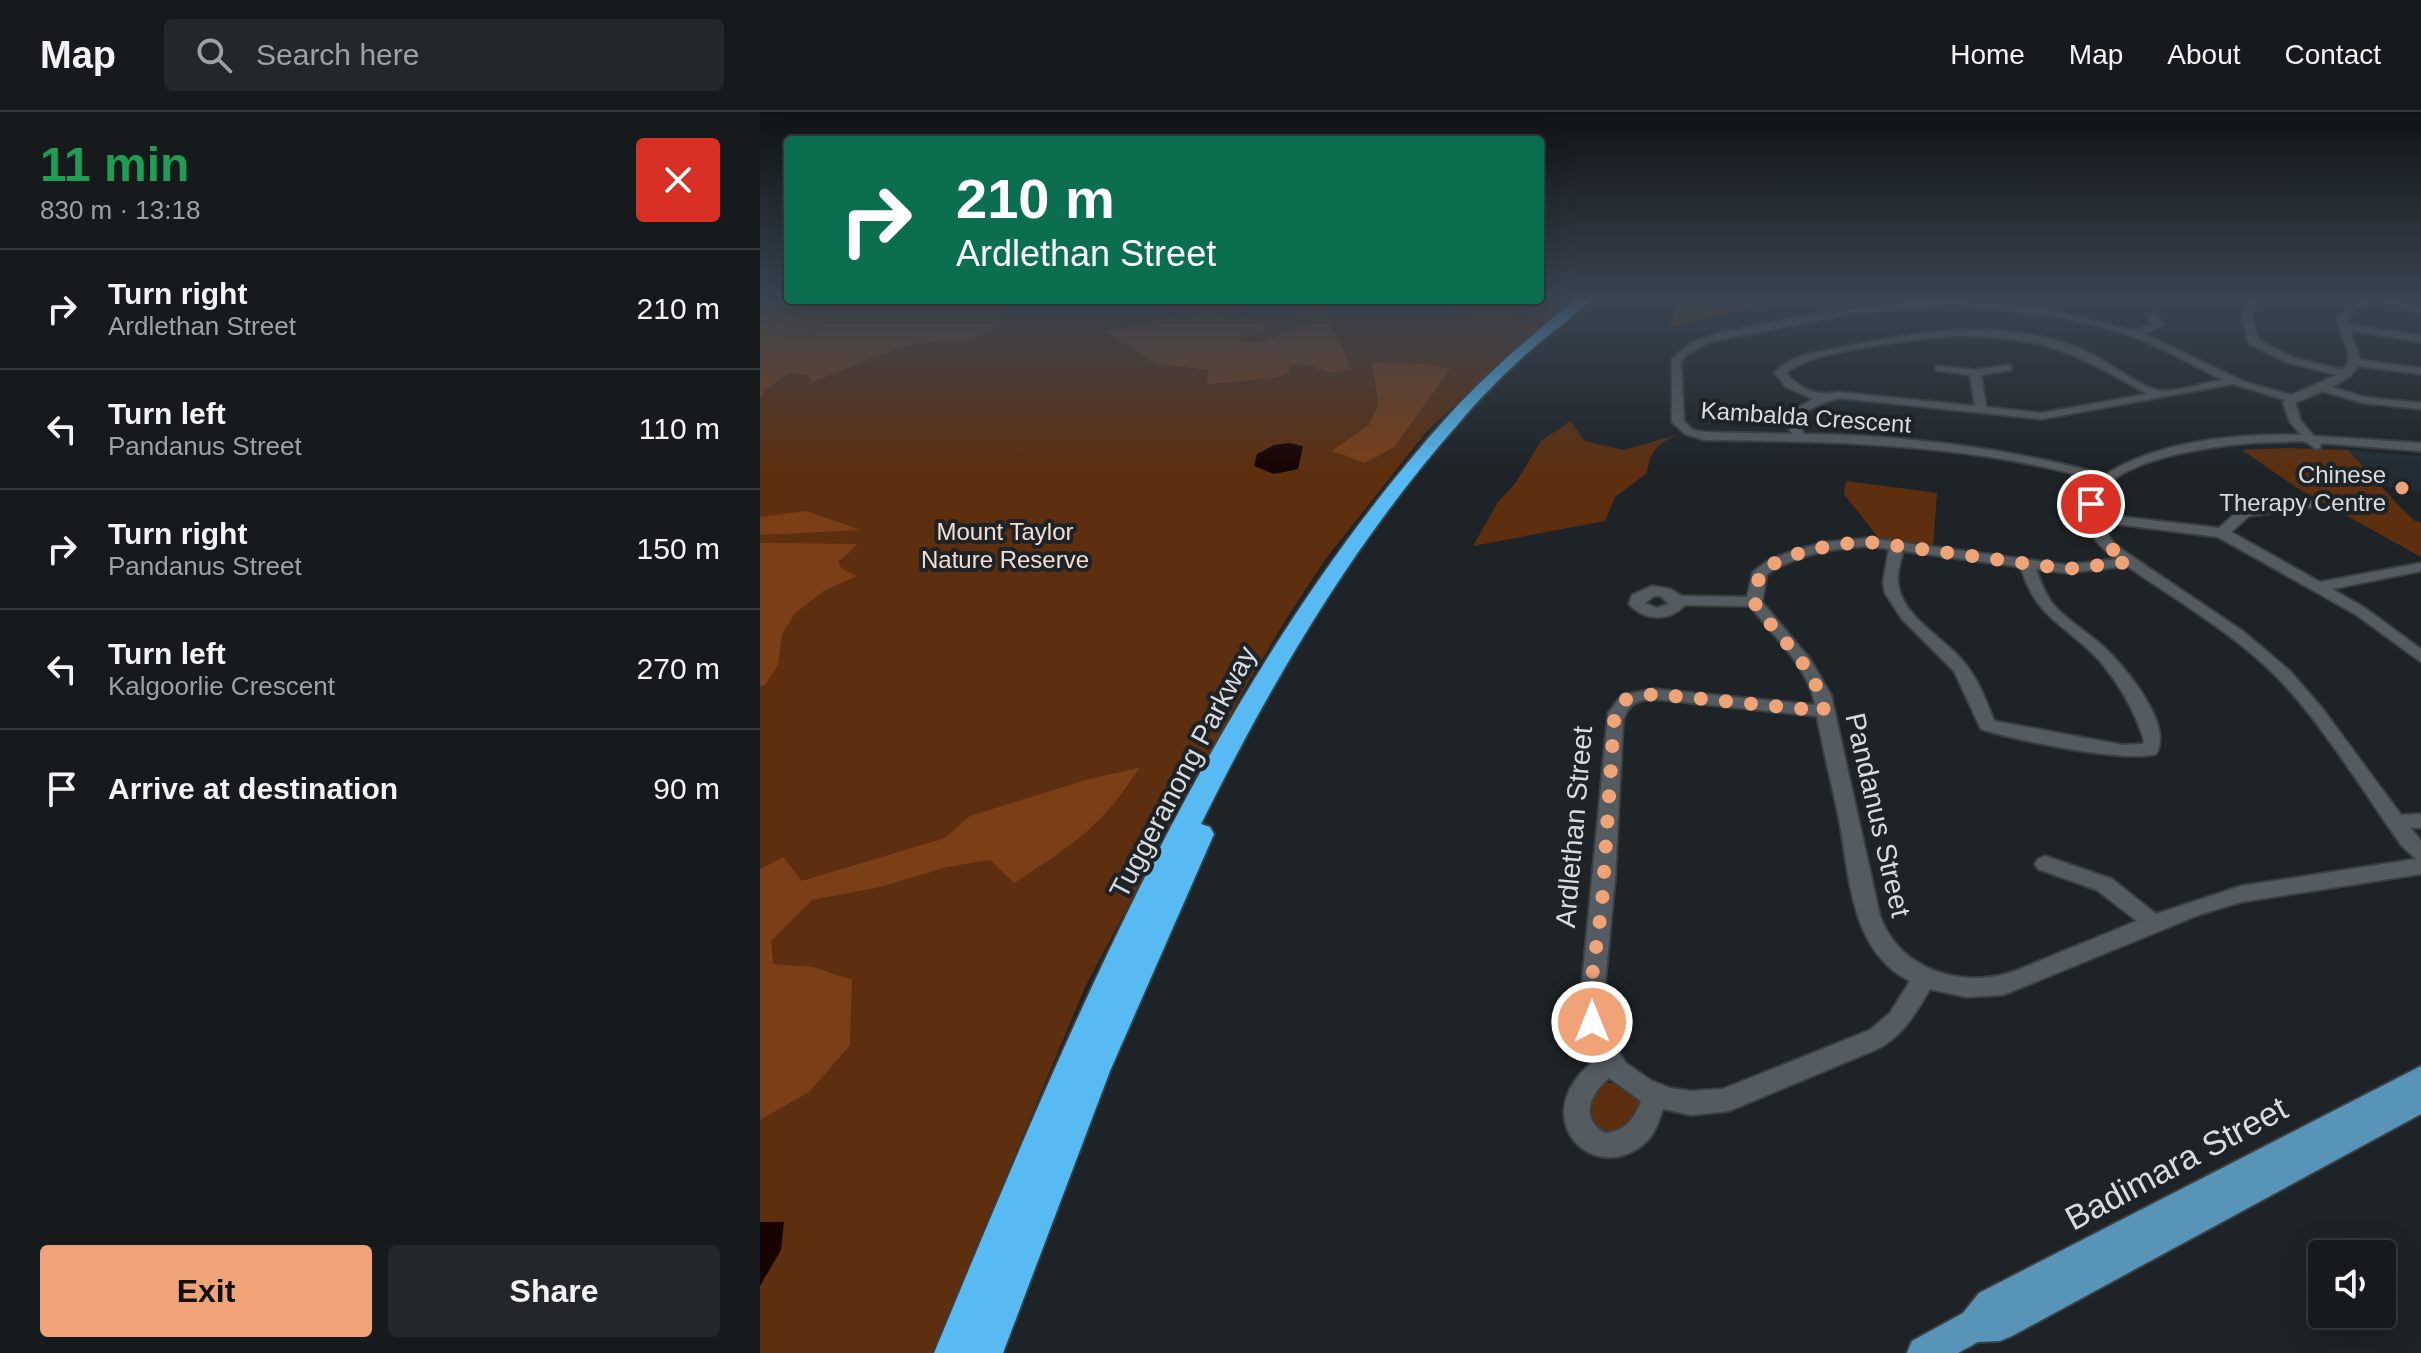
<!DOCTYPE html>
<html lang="en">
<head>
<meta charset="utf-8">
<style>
	:root { --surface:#161a1d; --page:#23272a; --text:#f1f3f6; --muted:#9ea1a4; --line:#35383b; --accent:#efa377 }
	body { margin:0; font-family:Helvetica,sans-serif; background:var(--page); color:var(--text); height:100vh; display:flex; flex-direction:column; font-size:30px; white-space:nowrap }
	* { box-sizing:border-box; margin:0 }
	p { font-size:26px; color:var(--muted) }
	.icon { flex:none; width:44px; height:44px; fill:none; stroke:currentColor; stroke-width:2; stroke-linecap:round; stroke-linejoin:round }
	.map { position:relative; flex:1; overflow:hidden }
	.sheet { display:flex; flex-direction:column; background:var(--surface); width:760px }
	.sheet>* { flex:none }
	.hud { position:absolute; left:24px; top:24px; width:760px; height:168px; border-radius:8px; box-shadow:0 8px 32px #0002,0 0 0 2px var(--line); background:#0b6e4f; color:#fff; overflow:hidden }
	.controls { position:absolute; left:1548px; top:1128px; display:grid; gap:16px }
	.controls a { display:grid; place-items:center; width:88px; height:88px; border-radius:8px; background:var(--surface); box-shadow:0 8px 32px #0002,0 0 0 2px var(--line); font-size:40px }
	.pin { position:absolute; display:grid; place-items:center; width:68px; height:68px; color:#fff; margin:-34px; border:4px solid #fff; border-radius:50%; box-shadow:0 2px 8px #0007 }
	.me { position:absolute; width:88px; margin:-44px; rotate:0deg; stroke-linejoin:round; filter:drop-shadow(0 0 6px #0008) }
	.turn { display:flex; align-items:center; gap:28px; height:168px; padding:0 40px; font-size:36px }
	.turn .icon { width:104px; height:104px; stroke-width:2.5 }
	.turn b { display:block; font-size:56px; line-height:68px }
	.round { display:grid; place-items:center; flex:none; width:84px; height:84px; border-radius:8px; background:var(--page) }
	.head { display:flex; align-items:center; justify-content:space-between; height:136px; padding:0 40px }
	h1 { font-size:48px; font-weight:600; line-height:60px; color:#1e9e55 }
	.action { display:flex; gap:16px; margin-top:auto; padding:16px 40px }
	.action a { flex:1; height:92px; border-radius:8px; background:var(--accent); color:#111; font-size:32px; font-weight:600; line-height:92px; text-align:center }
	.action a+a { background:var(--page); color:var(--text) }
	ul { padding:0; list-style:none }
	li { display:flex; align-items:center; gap:24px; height:120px; padding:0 40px; border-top:2px solid var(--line) }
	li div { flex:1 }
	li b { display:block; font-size:30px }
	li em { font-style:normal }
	header { display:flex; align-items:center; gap:48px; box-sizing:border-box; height:112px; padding:0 40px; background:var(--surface); border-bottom:2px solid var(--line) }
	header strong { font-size:38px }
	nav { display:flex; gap:44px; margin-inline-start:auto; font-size:28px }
	.search { width:560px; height:72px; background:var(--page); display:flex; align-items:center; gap:20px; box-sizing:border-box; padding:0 28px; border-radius:8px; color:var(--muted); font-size:30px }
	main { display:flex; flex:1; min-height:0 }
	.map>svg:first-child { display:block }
	.built { fill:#212c34 }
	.green { fill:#5e2f0f }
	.forest { fill:#7b3f17 }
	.water { fill:#170300 }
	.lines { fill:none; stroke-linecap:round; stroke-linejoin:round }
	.minor-casing { stroke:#3a3f41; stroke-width:4 }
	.major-casing { stroke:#3a3f41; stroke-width:4 }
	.highway-casing { stroke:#3a3f41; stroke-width:4 }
	.minor { fill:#555c61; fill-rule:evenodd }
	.major { fill:#5794b8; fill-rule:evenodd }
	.highway { fill:#58baf2; fill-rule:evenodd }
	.route { stroke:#efa377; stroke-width:14; stroke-dasharray:0 25.2 }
	.poi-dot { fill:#efa377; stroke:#1d2327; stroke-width:3 }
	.labels { text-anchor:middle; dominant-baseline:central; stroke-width:8; stroke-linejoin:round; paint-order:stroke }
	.far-street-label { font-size:24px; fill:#d8dcde; stroke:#1d2327 }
	.far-poi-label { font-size:24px; fill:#d8dcde; stroke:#1d2327; text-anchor:end }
	.far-park-label { font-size:24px; fill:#f5ded1; stroke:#1d2327 }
	.street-label { font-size:28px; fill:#d8dcde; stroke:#1d2327 }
	.near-street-label { font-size:34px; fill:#d8dcde; stroke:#1d2327 }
</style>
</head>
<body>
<header>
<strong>Map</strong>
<div class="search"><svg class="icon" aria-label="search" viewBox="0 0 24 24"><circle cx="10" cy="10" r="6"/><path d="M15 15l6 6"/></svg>Search here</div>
<nav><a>Home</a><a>Map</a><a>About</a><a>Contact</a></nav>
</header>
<main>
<section class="sheet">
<div class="head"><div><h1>11 min</h1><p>830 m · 13:18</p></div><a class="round" style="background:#d93025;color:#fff"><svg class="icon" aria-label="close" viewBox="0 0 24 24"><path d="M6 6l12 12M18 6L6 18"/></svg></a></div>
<ul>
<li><svg class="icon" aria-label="right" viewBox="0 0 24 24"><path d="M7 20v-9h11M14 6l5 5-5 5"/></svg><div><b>Turn right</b><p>Ardlethan Street</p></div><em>210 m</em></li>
<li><svg class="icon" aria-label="left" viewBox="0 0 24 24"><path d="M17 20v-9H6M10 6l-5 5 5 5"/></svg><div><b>Turn left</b><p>Pandanus Street</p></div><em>110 m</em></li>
<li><svg class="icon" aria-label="right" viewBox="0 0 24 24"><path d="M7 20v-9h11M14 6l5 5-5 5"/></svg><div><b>Turn right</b><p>Pandanus Street</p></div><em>150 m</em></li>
<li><svg class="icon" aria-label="left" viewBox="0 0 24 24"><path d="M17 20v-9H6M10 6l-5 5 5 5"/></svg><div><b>Turn left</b><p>Kalgoorlie Crescent</p></div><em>270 m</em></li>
<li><svg class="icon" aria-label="arrive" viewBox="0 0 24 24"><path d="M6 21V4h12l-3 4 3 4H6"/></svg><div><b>Arrive at destination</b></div><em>90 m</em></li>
</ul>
<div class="action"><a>Exit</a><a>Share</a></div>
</section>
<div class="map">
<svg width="1661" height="1241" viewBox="0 0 1661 1241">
	<rect width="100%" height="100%" fill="#1d2327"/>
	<polygon class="built" points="1588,338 1661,344 1661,380 1620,374"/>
	<g class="green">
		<polygon points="0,186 820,186 747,245 667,319 567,445 528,504 486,574 326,873 172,1241 0,1241"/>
		<polygon points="924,186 1038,186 908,215"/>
		<path d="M811 309 824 329 864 338 920 322C899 330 890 338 887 361L855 385 845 409 713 434 738 390 755 372 781 329Z"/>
		<polygon points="1527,336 1588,338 1639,394 1655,409 1661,410 1661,445 1537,376 1482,338"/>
		<polygon points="1086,369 1177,381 1173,434 1120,428 1084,382"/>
		<path d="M844 971C860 970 875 979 881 994L861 1027 822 1014 834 974Z"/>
	</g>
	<g class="forest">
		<path d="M0 186 28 188H243L239 212C208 239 185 224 151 233 118 242 85 258 52 270L47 263 29 261 5 278 0 287Z"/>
		<path d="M531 188H560L591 257 570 261 551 254 529 252 530 261 515 266 447 272 448 258 396 252 345 219 447 199 503 209 504 217 475 228C503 237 525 218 551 210L527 201Z"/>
		<path d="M653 188H708L730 194V188H778C770 193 760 201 751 204 719 213 683 196 653 188Z"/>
		<polygon points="612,250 666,252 690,257 634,335 605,351 572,339 609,313 618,293"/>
		<polygon points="46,399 101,418 0,423 0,405"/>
		<polygon points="0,431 98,432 78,450 82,457 97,464 64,479 35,501 22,522 18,553 5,573 0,574"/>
		<path d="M379 656C342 715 311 734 254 771L230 748 187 755 120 775 52 788 11 829 13 852 53 855 92 868 90 933 49 980 0 1008V757L23 745 42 769 185 726 210 704 329 667Z"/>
	</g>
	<g class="water">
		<polygon points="529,331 543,334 538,357 514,362 494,354 497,342 514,333"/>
		<polygon points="0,1110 24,1110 21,1138 0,1174"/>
	</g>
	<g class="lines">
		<defs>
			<path id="minor" d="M1489 186H1498L1492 204 1498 228 1534 246 1583 258C1598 241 1578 225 1578 207 1601 177 1629 187 1661 195V201L1614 189 1595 198 1588 207V212L1661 224V230L1590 218 1600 248 1661 256V262L1598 254 1590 264 1572 275 1604 285 1661 291V297L1603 291 1563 279 1535 291 1541 309 1554 324 1661 331V339L1561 331 1560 336 1556 337C1552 335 1550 332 1546 330 1539 328 1528 330 1521 330 1476 330 1380 341 1347 373 1338 381 1337 391 1338 402L1459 416 1480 397 1552 389V395L1547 396 1489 404 1471 420 1560 470 1661 451V459L1572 477 1605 496 1661 537V550L1595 502 1458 425 1340 410 1355 433 1484 520 1530 559 1562 596 1641 703 1661 702V716H1651L1661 729V762L1481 790 1441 802 1243 883 1206 885 1170 877C1155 902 1142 926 1115 938L969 999 931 1003 903 997C899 1008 895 1022 886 1030 835 1077 762 1006 835 948L822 917 820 893 848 601 862 583 894 577 1055 593C1049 556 1012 522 990 494L925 493C910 510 884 509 869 492L872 483 892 474 910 477 922 484 987 485 993 460 1006 450 1032 439 1067 430 1109 426 1307 453 1357 447C1327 427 1313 398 1337 368 1210 332 1076 329 945 328L925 322 912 310V247L931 231 959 221 1055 202 1147 190 1240 191 1285 197 1375 219 1393 212 1387 203 1395 201 1403 213 1384 222 1485 270 1531 283 1577 263 1526 250 1489 232 1482 204ZM1194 195C1259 198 1325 204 1386 230 1412 241 1437 255 1463 268 1448 270 1409 282 1397 278 1374 272 1343 245 1316 235 1238 206 1155 219 1075 237 1054 241 1030 243 1015 261L1026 275 1053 287 1033 299 1026 310 1032 322 945 320 933 318 924 309 921 249 928 242 949 230 1101 200ZM1197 224C1283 224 1314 240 1387 282L1282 301 1226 295 1221 263 1251 258V254L1247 253 1215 258 1176 254V258L1210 263 1215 294 1078 280C1058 285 1039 277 1026 261 1051 238 1161 226 1197 224ZM1473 272 1525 288 1523 291 1530 310 1541 323C1480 321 1397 329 1345 363 1250 336 1143 323 1044 322L1038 310C1046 295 1063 291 1079 286L1282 307ZM1109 434 1129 437 1123 470 1125 481 1142 507 1194 559 1221 617C1256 628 1363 651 1396 642 1413 613 1369 561 1349 540 1332 522 1307 510 1292 491 1284 480 1280 469 1276 457L1307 461 1367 454C1419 490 1475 522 1519 567 1566 617 1602 678 1642 734L1656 747 1481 774 1396 802 1352 767 1285 744 1278 747 1275 752 1278 757 1337 778 1377 809C1346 822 1315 834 1284 847 1269 853 1253 861 1237 864 1189 873 1137 852 1120 804L1071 583 1050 547 1002 490 1007 462C1038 442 1073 436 1109 434ZM1143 439 1261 455C1275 506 1307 513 1339 548 1360 573 1374 597 1384 628L1383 632 1363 633 1234 609C1226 588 1218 567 1203 549 1184 526 1139 503 1138 469 1137 459 1141 449 1143 439ZM894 484H901L909 492 897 496 885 491ZM894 587 1057 604C1063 638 1072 672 1079 707 1090 764 1090 839 1150 869L1130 901 1110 918 963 977 931 979 910 976 890 968 866 951 853 933 846 917 843 893 855 767 863 609C868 592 877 588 894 587ZM849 966 881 989C874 1007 866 1019 845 1021 819 1006 830 982 849 966Z"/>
			<polygon id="major" points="1661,954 1661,1002 1252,1224 1240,1229 1218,1230 1198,1241 1147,1241 1152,1229 1203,1201 1219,1181"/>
			<path id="highway" d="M817 186H831C811 208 784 225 762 246 740 266 718 288 699 311 593 431 512 569 441 712L450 715 454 722 350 959 243 1241H174C308 919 452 565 688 304 727 261 772 223 817 186Z"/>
		</defs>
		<use href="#minor" class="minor-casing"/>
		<use href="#major" class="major-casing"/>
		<use href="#highway" class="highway-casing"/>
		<use href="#minor" class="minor"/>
		<use href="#major" class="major"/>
		<use href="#highway" class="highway"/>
	</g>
	<linearGradient id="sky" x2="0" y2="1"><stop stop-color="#101315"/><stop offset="0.52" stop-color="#3a4552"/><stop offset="1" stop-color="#3a4552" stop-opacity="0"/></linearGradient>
	<rect width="1661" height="360" fill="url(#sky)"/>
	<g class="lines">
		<path class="route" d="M832 910 830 880 842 792 854 609 864 588 894 582 1064 599C1057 554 1017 526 994 490L1000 460C1027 440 1075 431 1109 430L1307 457 1368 450C1350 436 1327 418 1331 392"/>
	</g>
	<circle class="poi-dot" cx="1642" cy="376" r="8"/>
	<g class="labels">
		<g class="far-street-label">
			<text transform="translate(1046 305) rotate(4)">Kambalda Crescent</text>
		</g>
		<g class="far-poi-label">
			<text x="1626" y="362">Chinese<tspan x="1626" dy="28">Therapy Centre</tspan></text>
		</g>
		<g class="far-park-label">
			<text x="245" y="419">Mount Taylor<tspan x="245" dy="28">Nature Reserve</tspan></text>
		</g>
		<g class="street-label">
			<text transform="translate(423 660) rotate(-62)">Tuggeranong Parkway</text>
			<text transform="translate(1118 703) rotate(77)">Pandanus Street</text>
			<text transform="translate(814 715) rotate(-85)">Ardlethan Street</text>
		</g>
		<g class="near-street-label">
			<text transform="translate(1416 1051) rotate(-28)">Badimara Street</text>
		</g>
	</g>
</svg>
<div class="controls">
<a><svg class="icon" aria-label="sound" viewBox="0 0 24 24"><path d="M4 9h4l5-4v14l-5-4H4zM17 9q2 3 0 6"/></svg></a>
</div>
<div class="pin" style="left:1331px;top:392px;background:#d93025"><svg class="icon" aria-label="arrive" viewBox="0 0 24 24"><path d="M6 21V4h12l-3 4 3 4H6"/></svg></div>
<svg class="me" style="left:832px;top:910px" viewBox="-20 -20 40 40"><circle r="17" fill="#efa377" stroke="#fff" stroke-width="3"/><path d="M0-11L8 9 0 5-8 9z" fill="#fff"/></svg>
<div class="hud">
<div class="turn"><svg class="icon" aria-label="right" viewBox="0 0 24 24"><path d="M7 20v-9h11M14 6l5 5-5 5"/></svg><div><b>210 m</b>Ardlethan Street</div></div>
</div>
</div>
</main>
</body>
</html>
